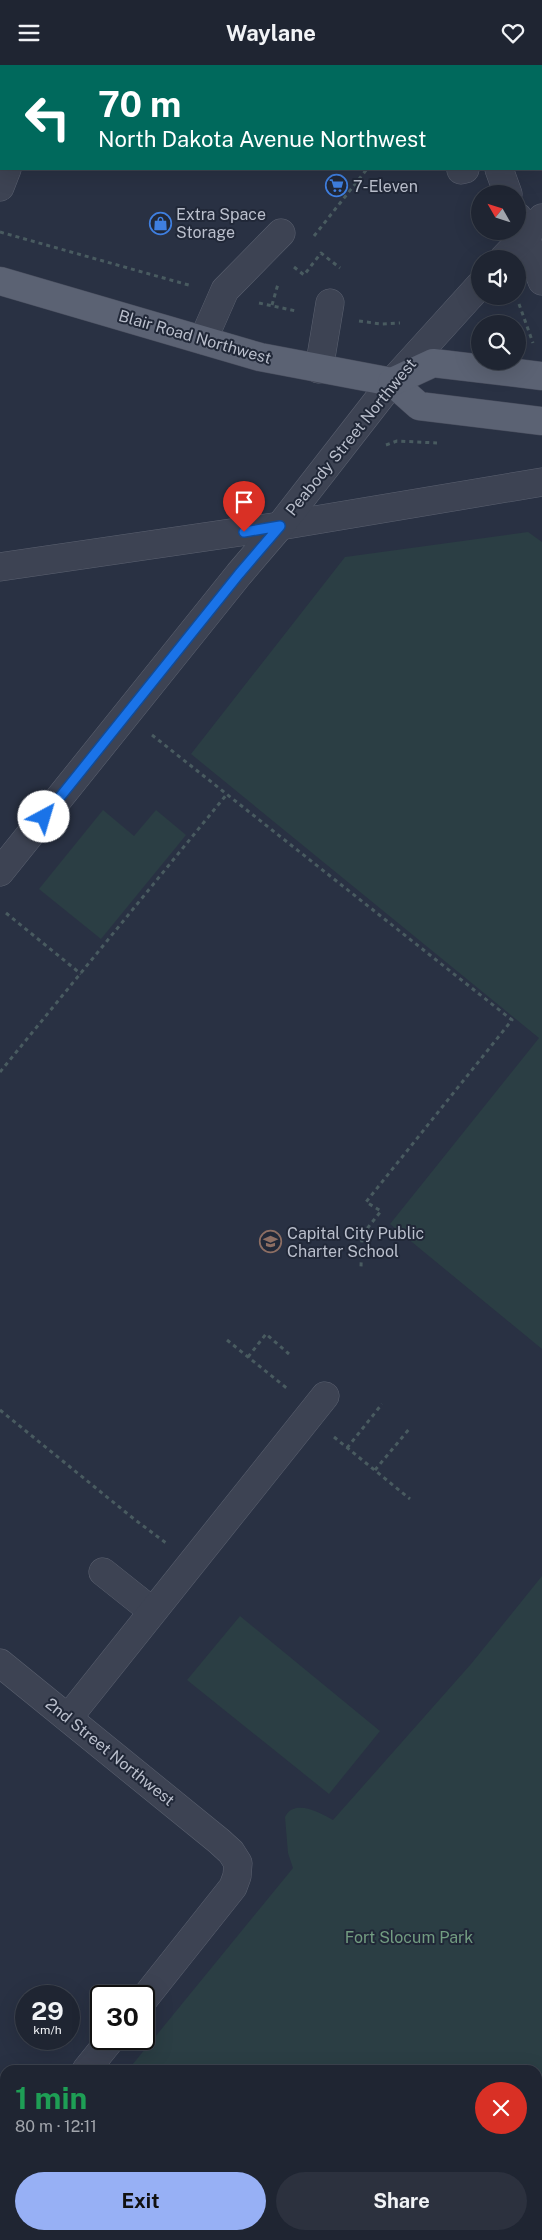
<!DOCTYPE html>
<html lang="en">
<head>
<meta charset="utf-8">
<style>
	:root { --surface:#1f2532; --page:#2c313e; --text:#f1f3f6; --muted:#a1a5ac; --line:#3c424d; --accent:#97b0f5 }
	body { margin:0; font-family:"Public Sans",sans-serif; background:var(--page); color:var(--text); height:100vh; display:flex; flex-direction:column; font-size:19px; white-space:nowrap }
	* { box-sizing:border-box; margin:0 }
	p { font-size:16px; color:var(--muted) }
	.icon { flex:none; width:28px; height:28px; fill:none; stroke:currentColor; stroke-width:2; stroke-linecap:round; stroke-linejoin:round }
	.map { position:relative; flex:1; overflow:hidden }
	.sheet { position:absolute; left:0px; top:2000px; width:542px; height:175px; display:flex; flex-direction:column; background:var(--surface); border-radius:15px 15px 0 0; box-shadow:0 5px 20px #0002,0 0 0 1px var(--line) }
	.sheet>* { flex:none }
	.hud { position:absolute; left:0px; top:0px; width:542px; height:105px; box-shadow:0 5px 20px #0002,0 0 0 1px var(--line); background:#00695c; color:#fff; overflow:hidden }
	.needle { width:32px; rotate:309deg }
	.tools { position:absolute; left:471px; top:120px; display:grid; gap:10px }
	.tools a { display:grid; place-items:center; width:55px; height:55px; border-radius:50%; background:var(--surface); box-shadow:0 5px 20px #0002,0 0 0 1px var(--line); font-size:25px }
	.speed { position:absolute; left:15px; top:1920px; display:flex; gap:10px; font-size:25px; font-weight:700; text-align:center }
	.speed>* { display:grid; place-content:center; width:65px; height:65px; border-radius:50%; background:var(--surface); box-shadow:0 5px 20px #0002,0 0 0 1px var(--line); line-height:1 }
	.speed small { font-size:12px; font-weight:400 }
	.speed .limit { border:2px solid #111; border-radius:8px; background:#fff; color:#111 }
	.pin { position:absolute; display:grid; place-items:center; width:42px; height:42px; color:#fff; margin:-51px -21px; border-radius:50% 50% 50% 0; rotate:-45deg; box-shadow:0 0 5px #0007 }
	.pin .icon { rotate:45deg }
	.me { position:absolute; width:55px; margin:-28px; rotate:39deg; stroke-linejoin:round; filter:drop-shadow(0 0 4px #0008) }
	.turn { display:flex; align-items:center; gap:18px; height:105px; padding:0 15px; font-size:22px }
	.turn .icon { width:65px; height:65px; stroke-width:2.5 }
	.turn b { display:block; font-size:35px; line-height:42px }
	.round { display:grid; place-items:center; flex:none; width:52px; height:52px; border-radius:26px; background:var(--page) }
	.head { display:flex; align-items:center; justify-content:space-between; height:85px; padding:0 15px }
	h1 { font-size:30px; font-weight:700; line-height:38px; color:#1e9e55 }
	.primary-button { display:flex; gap:10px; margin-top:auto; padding:10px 15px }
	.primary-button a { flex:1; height:58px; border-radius:30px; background:var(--accent); color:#111; font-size:20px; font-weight:700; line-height:58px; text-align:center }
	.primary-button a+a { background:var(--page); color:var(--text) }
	header { display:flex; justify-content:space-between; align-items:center; height:65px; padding:0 15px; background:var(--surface); font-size:22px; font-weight:700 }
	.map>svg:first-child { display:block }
	.green { fill:#2b3e44 }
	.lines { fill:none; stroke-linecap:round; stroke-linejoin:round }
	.minor-casing { stroke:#5b6170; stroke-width:29 }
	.major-casing { stroke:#474c5c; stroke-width:29 }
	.path { stroke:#495b60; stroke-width:3; stroke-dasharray:4 4; stroke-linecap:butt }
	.minor { stroke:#3d4353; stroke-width:28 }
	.major { stroke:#5b6273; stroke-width:28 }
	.route-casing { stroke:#114b97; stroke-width:12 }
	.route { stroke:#1a73e8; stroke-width:9 }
	.labels { text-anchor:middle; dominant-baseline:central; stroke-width:4; stroke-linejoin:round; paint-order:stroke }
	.poi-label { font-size:16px; fill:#babfcc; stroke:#212838; text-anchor:start }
	.street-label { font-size:16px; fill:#babfcc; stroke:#212838 }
	.park-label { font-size:16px; fill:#729c81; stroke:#212838 }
</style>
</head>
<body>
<header><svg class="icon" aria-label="menu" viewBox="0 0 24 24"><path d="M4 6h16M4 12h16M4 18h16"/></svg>Waylane<svg class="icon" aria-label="heart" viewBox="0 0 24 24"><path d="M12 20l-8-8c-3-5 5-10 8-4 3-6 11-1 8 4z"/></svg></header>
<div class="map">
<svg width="542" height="2175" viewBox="0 0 542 2175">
	<rect width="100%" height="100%" fill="#293143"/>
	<g class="green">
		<polygon points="528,467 542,477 542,1284 390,1159 539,973 191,689 345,492"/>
		<polygon points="103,745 134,771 156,745 186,770 101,874 39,824"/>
		<path d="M542 1511V2175H0V2161L5 2155V2170H538V2005H128L293 1803 288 1788 285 1752C294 1733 321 1748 333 1755L471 1599Z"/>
		<polygon points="240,1551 380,1666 329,1729 187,1615"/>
	</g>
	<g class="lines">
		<defs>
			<g id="minor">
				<polyline points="459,0 459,1"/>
				<polyline points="511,0 511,1"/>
				<polyline points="75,1 76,0"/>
				<polyline points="541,33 542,33"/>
				<polyline points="541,81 542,83"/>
				<polyline points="499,104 508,129"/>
				<polyline points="461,105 465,104"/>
				<polyline points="0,122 7,104"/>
				<polyline points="518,152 542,216"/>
				<polyline points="503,194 542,153"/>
				<polyline points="203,275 225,225 281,168"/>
				<polyline points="319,304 330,238"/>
				<polyline points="0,502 280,461 542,417"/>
				<polyline points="0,807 239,509 280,461 392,317 480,220"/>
				<polyline points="103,1507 152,1546"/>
				<polyline points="0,1598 219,1776 231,1787 238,1798 237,1811 233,1822 144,1934"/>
				<polyline points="68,1653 325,1331"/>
				<polyline points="86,2005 111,1974"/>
				<polyline points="0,2031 5,2035"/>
				<polyline points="0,2111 5,2105"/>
			</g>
			<g id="major">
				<polyline points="0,216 260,292 392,317 419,341 542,356"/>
				<polyline points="392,317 433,298 542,311"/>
			</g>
		</defs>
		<use href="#minor" class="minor-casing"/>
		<use href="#major" class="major-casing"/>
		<g class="path">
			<polyline points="0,167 192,221"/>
			<polyline points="314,171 367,104"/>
			<polyline points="294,202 304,210 321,188 340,203"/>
			<polyline points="259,238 296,246"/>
			<polyline points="519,239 533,278"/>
			<polyline points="272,240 278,219"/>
			<polyline points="359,256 381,259 400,258"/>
			<polyline points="386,380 397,376 437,378"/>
			<polyline points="152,670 512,955 366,1137 381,1146 362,1170 361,1202"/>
			<polyline points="6,848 81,909"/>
			<polyline points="0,1007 227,729"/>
			<polyline points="227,1275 289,1325"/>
			<polyline points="248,1292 266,1269 289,1289"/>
			<polyline points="0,1345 134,1454 166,1478"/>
			<polyline points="334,1372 410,1434"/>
			<polyline points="347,1383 382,1339"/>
			<polyline points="375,1405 410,1363"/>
		</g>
		<use href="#minor" class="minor"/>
		<use href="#major" class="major"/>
	</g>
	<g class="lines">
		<defs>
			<polyline id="route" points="44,752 239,509 280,461 244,467"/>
		</defs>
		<use href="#route" class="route-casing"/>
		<use href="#route" class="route"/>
	</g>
	<defs>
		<symbol id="supermarket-ring" viewBox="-11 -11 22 22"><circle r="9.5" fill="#212838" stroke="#3f7fe0" stroke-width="1.5"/><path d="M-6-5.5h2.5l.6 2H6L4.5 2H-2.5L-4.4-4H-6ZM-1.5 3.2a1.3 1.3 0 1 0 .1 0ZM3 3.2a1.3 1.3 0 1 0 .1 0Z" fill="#3f7fe0"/></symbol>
		<symbol id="shop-ring" viewBox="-11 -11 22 22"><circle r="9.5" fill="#212838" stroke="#3f7fe0" stroke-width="1.5"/><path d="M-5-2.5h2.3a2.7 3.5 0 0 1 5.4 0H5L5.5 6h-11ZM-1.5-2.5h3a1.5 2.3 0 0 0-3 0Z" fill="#3f7fe0"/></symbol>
		<symbol id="school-ring" viewBox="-11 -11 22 22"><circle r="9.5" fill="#212838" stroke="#8d6e63" stroke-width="1.5"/><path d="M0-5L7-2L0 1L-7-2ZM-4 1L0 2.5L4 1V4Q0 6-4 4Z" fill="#8d6e63"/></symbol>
	</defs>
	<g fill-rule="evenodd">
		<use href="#supermarket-ring" x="324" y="108" width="25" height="25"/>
		<use href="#shop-ring" x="148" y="146" width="25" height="25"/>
		<use href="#school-ring" x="258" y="1164" width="25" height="25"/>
	</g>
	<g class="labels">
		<g class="poi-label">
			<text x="353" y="121">7-Eleven</text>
			<text x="176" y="149">Extra Space<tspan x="176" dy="18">Storage</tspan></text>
			<text x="287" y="1168">Capital City Public<tspan x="287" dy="18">Charter School</tspan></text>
		</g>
		<g class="street-label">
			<text transform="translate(195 272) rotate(16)">Blair Road Northwest</text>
			<text transform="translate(351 372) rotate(-51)">Peabody Street Northwest</text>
			<text transform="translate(110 1687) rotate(39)">2nd Street Northwest</text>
		</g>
		<g class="park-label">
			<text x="409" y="1872">Fort Slocum Park</text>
		</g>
	</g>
</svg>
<div class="tools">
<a><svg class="needle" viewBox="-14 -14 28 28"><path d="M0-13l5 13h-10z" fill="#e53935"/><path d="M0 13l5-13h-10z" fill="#a1a5ac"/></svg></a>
<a><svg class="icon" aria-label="sound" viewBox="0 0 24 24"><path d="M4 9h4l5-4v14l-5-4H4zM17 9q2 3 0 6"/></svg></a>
<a><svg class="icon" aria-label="search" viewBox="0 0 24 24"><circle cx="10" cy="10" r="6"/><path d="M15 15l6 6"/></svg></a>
</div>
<div class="speed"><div>29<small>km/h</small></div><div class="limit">30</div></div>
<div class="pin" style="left:244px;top:467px;background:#d93025"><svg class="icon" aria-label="arrive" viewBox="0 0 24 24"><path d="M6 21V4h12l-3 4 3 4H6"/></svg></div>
<svg class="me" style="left:44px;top:752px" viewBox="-20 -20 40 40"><circle r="19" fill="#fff"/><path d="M0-13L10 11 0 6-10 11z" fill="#1a73e8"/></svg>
<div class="hud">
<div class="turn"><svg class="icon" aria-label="left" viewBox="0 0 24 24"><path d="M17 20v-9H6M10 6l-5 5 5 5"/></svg><div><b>70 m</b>North Dakota Avenue Northwest</div></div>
</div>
<section class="sheet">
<div class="head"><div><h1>1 min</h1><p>80 m · 12:11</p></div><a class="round" style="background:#d93025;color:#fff"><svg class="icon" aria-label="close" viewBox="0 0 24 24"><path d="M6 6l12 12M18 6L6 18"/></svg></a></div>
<div class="primary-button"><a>Exit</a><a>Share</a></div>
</section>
</div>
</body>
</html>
